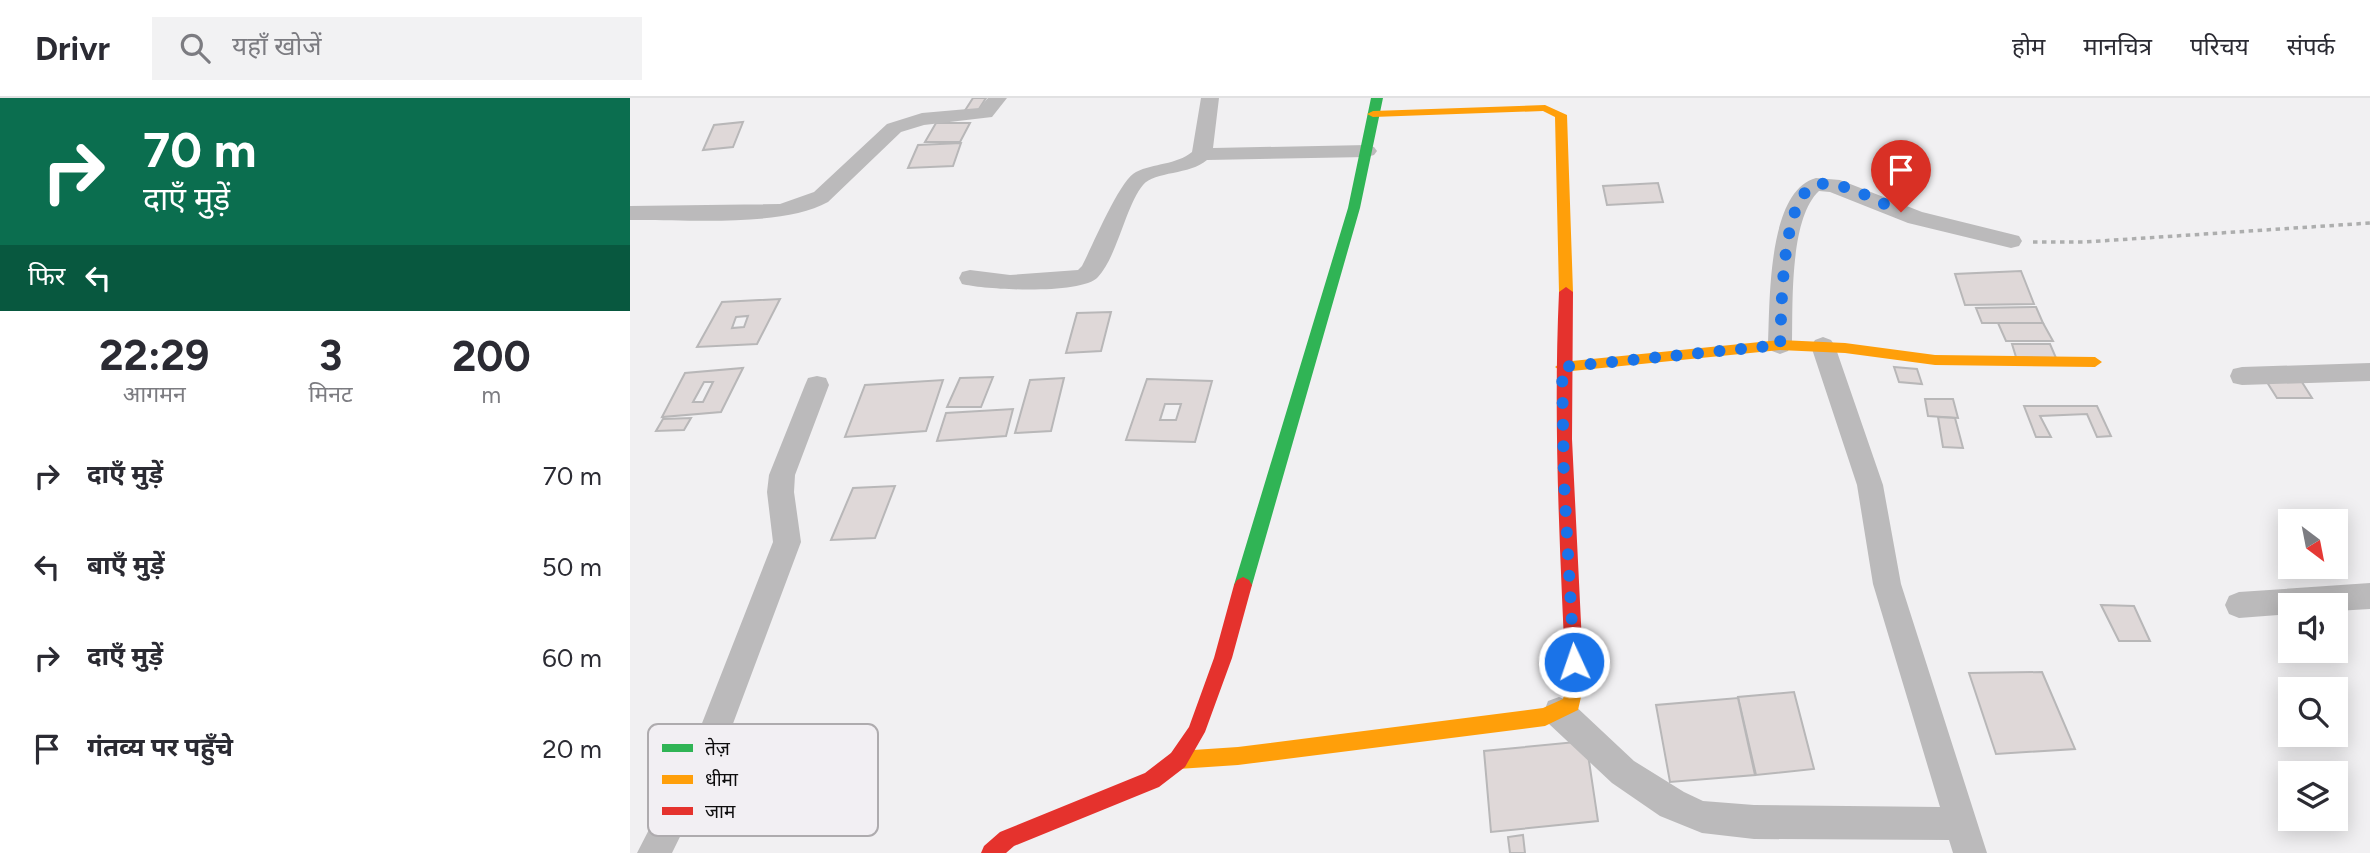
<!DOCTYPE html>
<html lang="hi">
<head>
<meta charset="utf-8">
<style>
	:root { --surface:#fff; --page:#f2f2f3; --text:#2b2b33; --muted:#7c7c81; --line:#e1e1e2 }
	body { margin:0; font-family:Figtree,"Noto Sans Devanagari",sans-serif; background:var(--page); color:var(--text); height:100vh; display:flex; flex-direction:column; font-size:26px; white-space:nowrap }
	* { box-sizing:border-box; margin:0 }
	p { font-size:23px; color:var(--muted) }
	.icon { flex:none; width:38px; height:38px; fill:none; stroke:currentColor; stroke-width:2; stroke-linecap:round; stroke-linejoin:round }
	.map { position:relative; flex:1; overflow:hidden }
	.sheet { display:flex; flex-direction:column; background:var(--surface); width:630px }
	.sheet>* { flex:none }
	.banner { background:#0b6e4f; color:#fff; overflow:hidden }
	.needle { width:46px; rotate:148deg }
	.buttons { position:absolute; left:1648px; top:411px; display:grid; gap:14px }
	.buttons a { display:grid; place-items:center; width:70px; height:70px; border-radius:0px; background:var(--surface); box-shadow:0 4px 18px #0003; font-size:35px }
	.pin { position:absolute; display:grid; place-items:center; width:60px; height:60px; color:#fff; margin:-72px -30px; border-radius:50% 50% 50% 0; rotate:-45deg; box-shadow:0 0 7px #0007 }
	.pin .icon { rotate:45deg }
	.me { position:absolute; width:77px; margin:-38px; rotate:357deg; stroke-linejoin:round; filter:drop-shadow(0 0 5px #0008) }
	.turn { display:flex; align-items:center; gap:24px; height:147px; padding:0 28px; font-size:32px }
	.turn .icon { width:91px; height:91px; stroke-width:2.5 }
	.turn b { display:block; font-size:49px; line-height:60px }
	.then { display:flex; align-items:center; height:66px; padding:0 28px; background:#0003; gap:14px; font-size:26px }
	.eta { display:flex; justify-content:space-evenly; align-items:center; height:119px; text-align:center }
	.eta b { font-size:42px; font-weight:700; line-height:49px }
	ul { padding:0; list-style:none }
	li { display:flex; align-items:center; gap:21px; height:91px; padding:0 28px }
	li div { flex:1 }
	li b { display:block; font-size:26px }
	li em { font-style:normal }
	header { display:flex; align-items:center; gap:42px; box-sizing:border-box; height:98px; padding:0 35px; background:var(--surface); border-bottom:2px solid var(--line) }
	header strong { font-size:33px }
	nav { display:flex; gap:38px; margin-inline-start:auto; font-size:24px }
	.search { width:490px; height:63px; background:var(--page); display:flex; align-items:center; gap:18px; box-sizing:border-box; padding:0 24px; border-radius:0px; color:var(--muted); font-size:26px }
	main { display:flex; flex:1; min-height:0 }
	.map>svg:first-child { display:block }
	.building { fill:#dfd8d8; stroke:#b8b7b8; stroke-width:2; fill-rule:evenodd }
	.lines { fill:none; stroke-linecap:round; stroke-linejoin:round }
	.path { stroke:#adaeae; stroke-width:3.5; stroke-dasharray:4.5 4.5; stroke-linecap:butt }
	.street { fill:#bbbabb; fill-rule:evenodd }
	.fast { fill:#30b455; fill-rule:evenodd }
	.slow { fill:#ff9f0a; fill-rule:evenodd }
	.jam { fill:#e5322d; fill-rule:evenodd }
	.route { stroke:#1a73e8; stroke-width:12; stroke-dasharray:0 21.6 }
	.key { fill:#f2eff3; stroke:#aeabae; stroke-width:2 }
	.key-label { font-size:19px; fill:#0e0d0e }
</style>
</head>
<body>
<header>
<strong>Drivr</strong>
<div class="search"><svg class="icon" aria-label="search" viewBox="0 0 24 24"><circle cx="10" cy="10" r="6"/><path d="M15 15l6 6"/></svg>यहाँ खोजें</div>
<nav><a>होम</a><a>मानचित्र</a><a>परिचय</a><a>संपर्क</a></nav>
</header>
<main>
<section class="sheet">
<div class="banner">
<div class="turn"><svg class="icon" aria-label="right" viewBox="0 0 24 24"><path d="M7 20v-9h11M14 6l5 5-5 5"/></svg><div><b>70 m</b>दाएँ मुड़ें</div></div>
<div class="then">फिर<svg class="icon" aria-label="left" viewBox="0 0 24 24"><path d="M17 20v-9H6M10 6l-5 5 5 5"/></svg></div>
</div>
<div class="eta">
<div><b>22:29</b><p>आगमन</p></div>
<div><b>3</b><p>मिनट</p></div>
<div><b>200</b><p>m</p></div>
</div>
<ul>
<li><svg class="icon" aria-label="right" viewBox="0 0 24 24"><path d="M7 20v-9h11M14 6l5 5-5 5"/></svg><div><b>दाएँ मुड़ें</b></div><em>70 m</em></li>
<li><svg class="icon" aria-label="left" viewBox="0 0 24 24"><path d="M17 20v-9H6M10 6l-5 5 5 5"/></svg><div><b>बाएँ मुड़ें</b></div><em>50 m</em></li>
<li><svg class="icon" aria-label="right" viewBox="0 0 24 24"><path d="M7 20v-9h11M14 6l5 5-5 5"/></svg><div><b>दाएँ मुड़ें</b></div><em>60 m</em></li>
<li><svg class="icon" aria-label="arrive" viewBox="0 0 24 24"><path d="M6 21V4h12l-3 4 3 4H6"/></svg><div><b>गंतव्य पर पहुँचे</b></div><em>20 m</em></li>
</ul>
</section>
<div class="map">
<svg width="1740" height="755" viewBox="0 0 1740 755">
	<rect width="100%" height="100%" fill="#f1f0f2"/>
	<g class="building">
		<polygon points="343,0 356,0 347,14 334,14"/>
		<polygon points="113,24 103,49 73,52 84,27"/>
		<polygon points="306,25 340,25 330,44 295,44"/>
		<polygon points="331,45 323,68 278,70 288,47"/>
		<polygon points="1028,85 1033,104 977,107 973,88"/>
		<polygon points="1391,173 1404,206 1335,207 1325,176"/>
		<path d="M150 201 127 246 67 249 92 204ZM118 218 114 229 102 230 106 219Z"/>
		<polygon points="1406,209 1413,225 1352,225 1346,210"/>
		<polygon points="481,214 471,253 436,255 447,215"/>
		<polygon points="1368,225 1413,225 1423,243 1376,243"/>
		<polygon points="1382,246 1420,246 1426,260 1386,259"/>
		<polygon points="1264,269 1287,271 1292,286 1269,284"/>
		<path d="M113 270 91 314 32 319 55 275ZM74 284H83L73 304H63Z"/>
		<polygon points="363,279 351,309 317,309 330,280"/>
		<polygon points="434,280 421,333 385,335 400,282"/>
		<path d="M517 281 582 283 565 344 496 342ZM535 306H551L546 322H530Z"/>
		<polygon points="1635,281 1670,281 1682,300 1647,300"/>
		<polygon points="313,282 296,333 215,339 235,287"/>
		<polygon points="1295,301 1323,301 1328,320 1298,318"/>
		<polygon points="1394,308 1467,308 1481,338 1467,339 1457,316 1410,318 1421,339 1406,339"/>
		<polygon points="383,311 376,338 307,343 316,315"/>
		<polygon points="1308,319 1325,320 1333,350 1313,349"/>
		<polygon points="61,320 54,332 26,333 33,321"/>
		<polygon points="265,388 245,440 201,442 223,390"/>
		<polygon points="1471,507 1504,508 1520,543 1489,543"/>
		<polygon points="1412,574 1445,651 1366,656 1339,575"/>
		<polygon points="1164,594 1184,671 1126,677 1108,599"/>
		<polygon points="1108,600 1125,677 1040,684 1026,607"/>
		<polygon points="956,643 968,723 861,734 854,653"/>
		<polygon points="893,737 895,755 880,755 878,739"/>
	</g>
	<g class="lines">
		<polyline class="path" points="1403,144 1455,144 1740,125"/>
		<g class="street">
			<path d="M358 0H377L362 19 294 27 271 34 198 104C151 130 55 121 0 122V108L150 106 184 94 257 26 292 15 349 10Z"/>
			<path d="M571 0H589L583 50 737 47 744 49 747 53 744 57 737 59 577 62C560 77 525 73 513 87 496 107 487 159 468 179 452 197 356 192 332 186L329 180 332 174 340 172 380 177 448 172 452 168C462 149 490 81 506 74 524 65 546 67 562 54Z"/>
			<path d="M1186 80 1210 82 1292 114 1389 138 1392 143 1389 148 1381 150 1278 125 1200 94 1189 93C1159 121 1163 207 1162 247L1158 253 1150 256 1142 253 1138 247C1140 205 1137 93 1186 80Z"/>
			<polygon points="1193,239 1201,242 1205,248 1253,387 1271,486 1357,755 1323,755 1319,742 1124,741 1072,735 1030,718 982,685 918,625 914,614 918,603 929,599 940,603 1004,663 1054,694 1073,703 1124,707 1310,709 1243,486 1227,387 1181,248 1185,242"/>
			<polygon points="1740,265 1740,283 1612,287 1603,285 1600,278 1603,271 1612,269"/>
			<polygon points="187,278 196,280 199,287 165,377 164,394 171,444 95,647 42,755 7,755 67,638 143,444 137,394 139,377 175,287 178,280"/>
			<polygon points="1740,485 1740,511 1706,513 1706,508 1661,508 1661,516 1609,520 1599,516 1595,507 1599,498 1609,494"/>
		</g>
		<polygon class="fast" points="741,0 753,0 730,110 622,487 619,492 613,495 607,492 604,487 718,110"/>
		<g class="slow">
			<polygon points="915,7 937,17 943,194 936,199 929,194 925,19 913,13 743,19 737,16 743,13"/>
			<polygon points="1150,242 1215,245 1305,257 1465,259 1472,264 1465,269 1305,267 1215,255 1150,252 932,274 925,269 932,264"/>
			<polygon points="945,577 951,580 954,586 948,612 915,628 608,667 548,671 541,669 538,662 541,655 548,653 608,649 913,610 933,601 939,580"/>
		</g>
		<g class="jam">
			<path d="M936 189 943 194 942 341 954 586 951 592 945 595 939 592 936 586C930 455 923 325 929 194Z"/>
			<polygon points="613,479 619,482 622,487 602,560 575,634 555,669 529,689 384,748 376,755 351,755 354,748 370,734 515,675 541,655 559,629 584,560 604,487 607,482"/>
		</g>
	</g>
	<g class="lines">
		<path class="route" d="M944 564 934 383 932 269 1150 247C1152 215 1150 92 1189 86 1215 83 1248 104 1271 114"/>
	</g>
	<rect x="18" y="626" width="230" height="112" rx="10" class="key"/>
	<rect x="32" y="646" width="31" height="8" fill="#30b455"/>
	<rect x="32" y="677" width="31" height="9" fill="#ff9f0a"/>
	<rect x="32" y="709" width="31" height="8" fill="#e5322d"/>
	<g class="key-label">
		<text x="75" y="657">तेज़</text>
		<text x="75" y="688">धीमा</text>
		<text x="75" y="720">जाम</text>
	</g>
</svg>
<div class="buttons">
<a><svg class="needle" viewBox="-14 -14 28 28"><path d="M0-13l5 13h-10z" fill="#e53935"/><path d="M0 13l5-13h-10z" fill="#7c7c81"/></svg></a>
<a><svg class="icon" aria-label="sound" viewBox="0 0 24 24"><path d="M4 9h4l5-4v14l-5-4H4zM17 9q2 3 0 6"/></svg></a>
<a><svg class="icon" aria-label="search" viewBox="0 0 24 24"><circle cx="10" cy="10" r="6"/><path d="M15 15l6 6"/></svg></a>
<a><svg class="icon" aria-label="layers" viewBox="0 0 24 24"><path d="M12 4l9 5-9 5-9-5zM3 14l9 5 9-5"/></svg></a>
</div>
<div class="pin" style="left:1271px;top:114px;background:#d93025"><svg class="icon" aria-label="arrive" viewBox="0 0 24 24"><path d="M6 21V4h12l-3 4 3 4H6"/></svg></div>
<svg class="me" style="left:944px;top:564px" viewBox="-20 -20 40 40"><circle r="17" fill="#1a73e8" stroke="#fff" stroke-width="3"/><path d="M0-11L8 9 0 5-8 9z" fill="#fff"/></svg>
</div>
</main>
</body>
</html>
